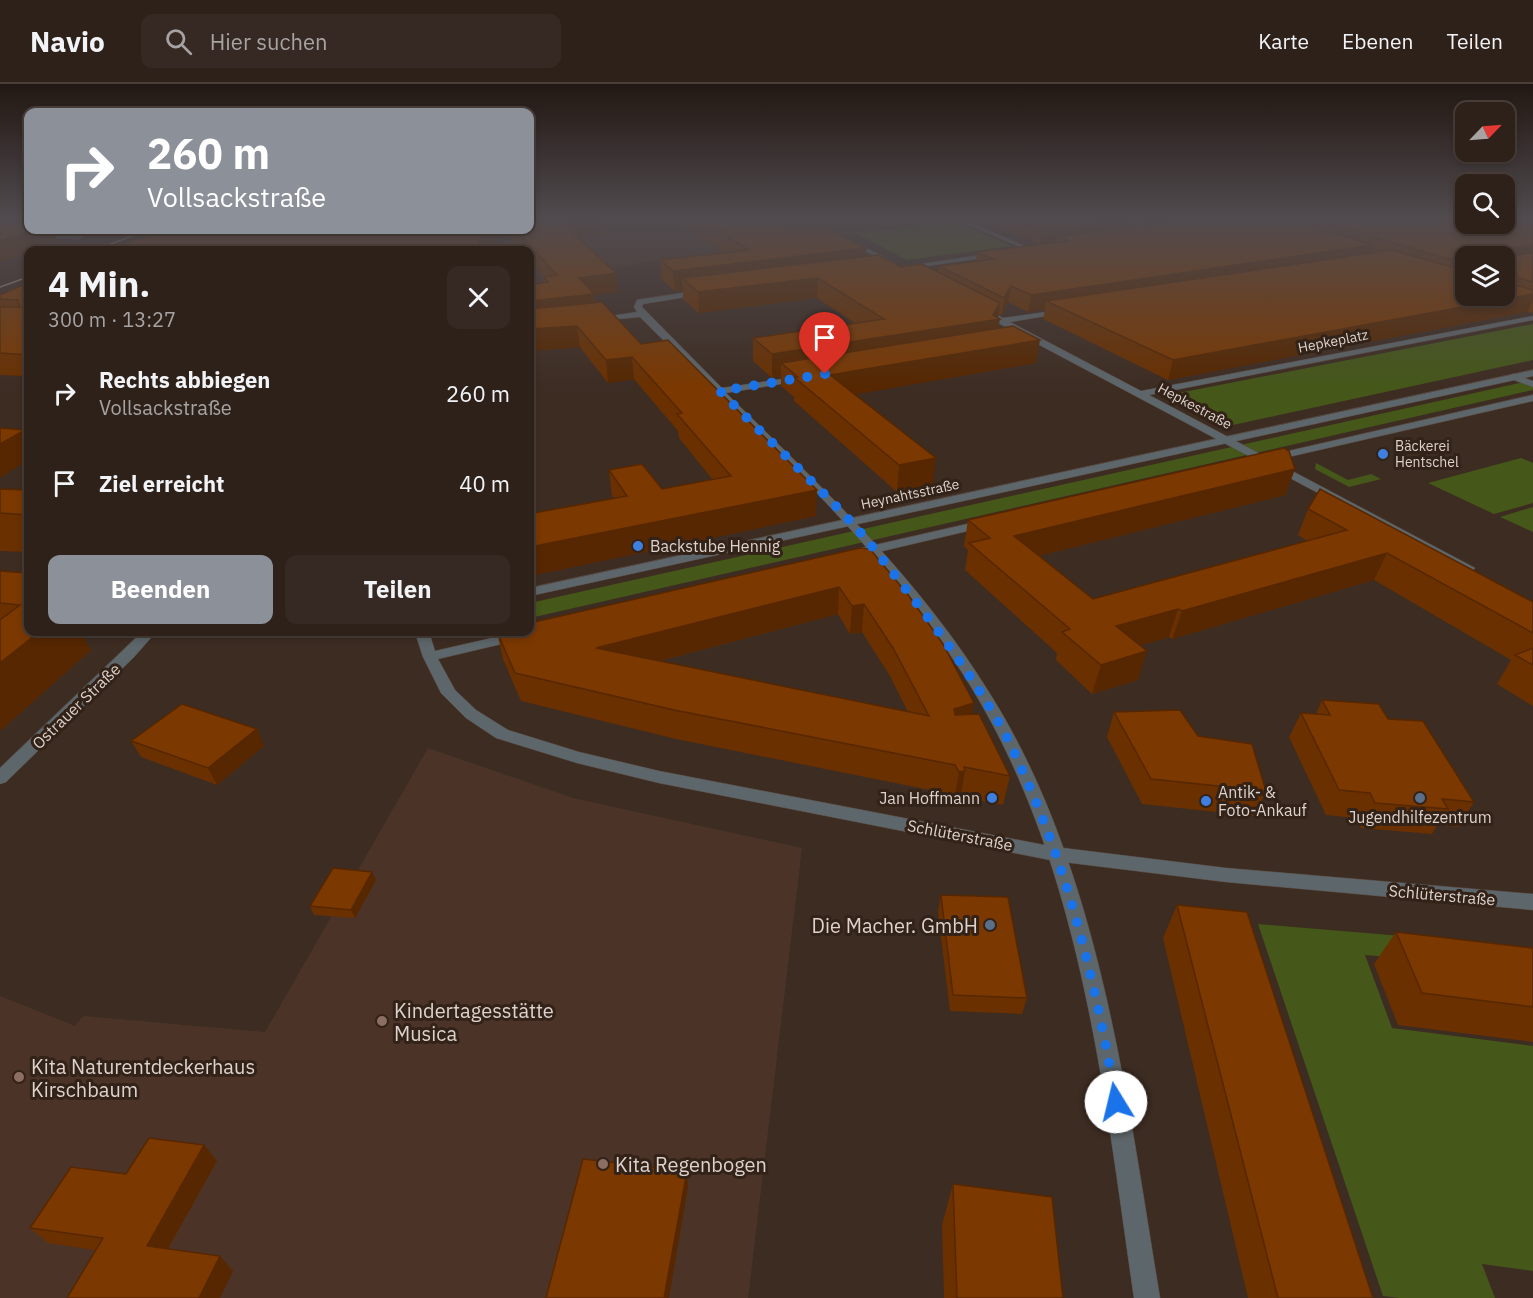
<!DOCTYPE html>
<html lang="de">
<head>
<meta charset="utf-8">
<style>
	:root { --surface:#2e211a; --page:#362923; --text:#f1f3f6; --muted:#a7a3a2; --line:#493e39; --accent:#8c9099 }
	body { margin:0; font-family:"IBM Plex Sans",sans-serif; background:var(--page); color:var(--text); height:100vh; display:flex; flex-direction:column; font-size:22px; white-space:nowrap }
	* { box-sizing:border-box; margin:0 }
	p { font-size:20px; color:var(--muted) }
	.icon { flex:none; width:33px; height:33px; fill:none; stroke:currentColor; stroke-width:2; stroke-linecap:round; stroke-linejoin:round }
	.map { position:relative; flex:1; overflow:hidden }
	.details { position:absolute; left:24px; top:162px; width:510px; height:390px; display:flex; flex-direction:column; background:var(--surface); border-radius:12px; box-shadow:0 3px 9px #0003,0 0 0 2px var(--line) }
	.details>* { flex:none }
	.top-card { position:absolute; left:24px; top:24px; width:510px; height:126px; border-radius:12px; box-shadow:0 3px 9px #0003,0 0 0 2px var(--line); background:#8c9099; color:#fff; overflow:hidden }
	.needle { width:39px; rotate:65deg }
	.controls { position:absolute; left:1455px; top:18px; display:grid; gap:12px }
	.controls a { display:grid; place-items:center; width:60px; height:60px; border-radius:12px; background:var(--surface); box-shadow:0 3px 9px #0003,0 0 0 2px var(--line); font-size:30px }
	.pin { position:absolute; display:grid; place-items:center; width:51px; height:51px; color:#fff; margin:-62px -26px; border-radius:50% 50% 50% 0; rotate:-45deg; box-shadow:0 0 6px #0007 }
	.pin .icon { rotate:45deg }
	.me { position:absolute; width:66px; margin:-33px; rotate:351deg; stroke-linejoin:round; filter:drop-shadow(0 0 4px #0008) }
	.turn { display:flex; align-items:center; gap:21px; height:126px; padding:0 24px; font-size:27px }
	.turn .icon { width:78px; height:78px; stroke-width:2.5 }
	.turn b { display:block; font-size:42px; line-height:51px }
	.round { display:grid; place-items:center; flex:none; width:63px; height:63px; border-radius:12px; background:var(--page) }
	.overview { display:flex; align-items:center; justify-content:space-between; height:102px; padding:0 24px }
	h1 { font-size:36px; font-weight:800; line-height:45px }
	.primary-button { display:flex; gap:12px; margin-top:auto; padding:12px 24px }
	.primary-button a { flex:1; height:69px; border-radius:12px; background:var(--accent); color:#fff; font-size:24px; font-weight:800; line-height:69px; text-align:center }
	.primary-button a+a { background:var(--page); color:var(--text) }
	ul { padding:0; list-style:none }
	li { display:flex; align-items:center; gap:18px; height:90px; padding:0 24px }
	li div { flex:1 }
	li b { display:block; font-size:22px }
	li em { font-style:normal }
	header { display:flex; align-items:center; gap:36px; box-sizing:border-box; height:84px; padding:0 30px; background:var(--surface); border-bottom:2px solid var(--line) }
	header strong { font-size:28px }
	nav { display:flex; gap:33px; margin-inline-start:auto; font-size:21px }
	.search { width:420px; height:54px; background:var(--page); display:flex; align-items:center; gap:15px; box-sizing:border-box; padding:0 21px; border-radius:12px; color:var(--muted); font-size:22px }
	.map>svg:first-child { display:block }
	.built { fill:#4b3427 }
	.green { fill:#455719 }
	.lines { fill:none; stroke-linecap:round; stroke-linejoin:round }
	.minor-casing { stroke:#5a4a41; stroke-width:1 }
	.tertiary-casing { stroke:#5a4a41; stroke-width:1 }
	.minor { fill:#5d666a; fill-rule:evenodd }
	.tertiary { fill:#5d666a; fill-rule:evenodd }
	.tram { stroke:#968981; stroke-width:1.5 }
	.wall { fill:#6a3000; fill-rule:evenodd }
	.shaded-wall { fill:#562700 }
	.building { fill:#7b3800; stroke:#562700; stroke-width:1.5; fill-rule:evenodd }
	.route { stroke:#1a73e8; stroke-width:10; stroke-dasharray:0 18 }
	.shop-dot { fill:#3f7fe0; stroke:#322218; stroke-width:2 }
	.service-dot { fill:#5c6f8a; stroke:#322218; stroke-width:2 }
	.education-dot { fill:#8d6e63; stroke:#322218; stroke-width:2 }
	.labels { text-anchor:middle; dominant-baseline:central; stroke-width:6; stroke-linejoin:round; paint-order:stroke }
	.far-street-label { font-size:14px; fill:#ddd2cc; stroke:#322218 }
	.far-poi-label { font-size:14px; fill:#ddd2cc; stroke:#322218; text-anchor:start }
	.poi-label { font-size:16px; fill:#ddd2cc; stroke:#322218; text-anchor:start }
	.street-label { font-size:16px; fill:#ddd2cc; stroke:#322218 }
	.near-poi-label { font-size:20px; fill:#ddd2cc; stroke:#322218; text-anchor:start }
</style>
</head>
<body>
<header>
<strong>Navio</strong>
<div class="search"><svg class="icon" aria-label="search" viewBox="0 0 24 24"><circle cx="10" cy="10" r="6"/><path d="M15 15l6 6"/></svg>Hier suchen</div>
<nav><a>Karte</a><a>Ebenen</a><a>Teilen</a></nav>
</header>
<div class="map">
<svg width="1533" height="1214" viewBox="0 0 1533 1214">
	<rect width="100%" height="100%" fill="#3d2c22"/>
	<g class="built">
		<polygon points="530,135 891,135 911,143 828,154 833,157 642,179 530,202 530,166 435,166 439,161 506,160 505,146 530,146"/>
		<polygon points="428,664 573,714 802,764 748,1214 0,1214 0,912 75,942 83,932 265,948"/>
	</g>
	<g class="green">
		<polygon points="957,139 1012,162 907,176 855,149"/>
		<polygon points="1533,240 1533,276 1233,341 1173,310"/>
		<polygon points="1533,296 1533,306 530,534 530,519"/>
		<polygon points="1521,374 1533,379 1533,419 1494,430 1428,399"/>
		<polygon points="1316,379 1348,396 1371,390 1381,395 1349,403 1315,385"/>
		<polygon points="1533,423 1533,448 1500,433"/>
		<polygon points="1258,840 1414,853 1426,876 1365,871 1392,944 1533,962 1533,1187 1482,1180 1495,1214 1399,1214 1383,1212"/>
	</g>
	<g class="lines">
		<defs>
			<g id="minor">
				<polygon points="955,135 962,135 1034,166 1029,167"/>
				<polygon points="0,148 80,151 83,153 80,155 0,152"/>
				<polygon points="848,154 895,179 896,180 891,181 846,157"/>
				<polygon points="996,169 998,172 904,185 901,183"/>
				<path d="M702 206 705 210 643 220 642 223 722 304 802 292V296L799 297 726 309C824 405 920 495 992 613 1100 787 1127 1015 1160 1214H1134C1103 1002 1081 771 961 587 874 453 752 345 640 233L595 237 591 235 637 228 634 223 637 216Z"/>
				<polygon points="980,225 986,225 1003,234 1067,225 1067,229 1064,229 1010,238 1141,307 1533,232 1533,236 1149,311 1475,484 1473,487 1465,487 998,239 980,229"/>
				<polygon points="1514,290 1533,297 1533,303 1511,295 1511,291"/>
				<polygon points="142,548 156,548 134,573 6,698 0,700 0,684"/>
			</g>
			<g id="tertiary">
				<polygon points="1533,286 1533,292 530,512 530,504"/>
				<polygon points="1533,311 1533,317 1271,377 1266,374 1271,371"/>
				<polygon points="985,436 989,438 989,442 853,474 847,470 853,466"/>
				<polygon points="415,548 429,548 435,567 518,548 523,549 525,552 523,555 438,575 455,606 476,626 508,646 579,668 659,687 1055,763 1226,784 1533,810 1533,826 1226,798 1055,777 659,699 577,679 496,654 466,634 441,609 423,573"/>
			</g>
		</defs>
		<use href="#minor" class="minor-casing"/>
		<use href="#tertiary" class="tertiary-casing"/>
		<use href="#minor" class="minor"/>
		<use href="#tertiary" class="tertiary"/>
		<g class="tram">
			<polyline points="95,166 148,146"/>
			<polyline points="0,203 28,193"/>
		</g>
	</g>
	<g class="wall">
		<polygon points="0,135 28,135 28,146 86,146 78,149 53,148 57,156 0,178"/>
		<polygon points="530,135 638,135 600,139 601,151 578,153 618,208 594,211 595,219 641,260 816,432 530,492 530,420 534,429 614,414 612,412 609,386 662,405 713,396 679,354 678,347 634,295 608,299 580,263 530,267 530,201 544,199 544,192 530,176 530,166 521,166 503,146 530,146"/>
		<path d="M675 135H771L793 147 866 164 865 172 901 183 938 188 939 182 976 177 977 168 1039 160 976 135H1533V229L1527 228 1168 296 1043 235 1045 225 1028 228 1008 218 1002 231 998 230V245L1036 279 855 310 933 401 897 408 794 317V313L781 302V292L772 294 753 277V254L855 239 817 214 699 229 683 215V206L675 207 661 195 660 176 725 169ZM1466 172 1504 212H1466Z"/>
		<polygon points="923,135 953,135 931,138"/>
		<polygon points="28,199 28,292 0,291 0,211"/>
		<polygon points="1295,385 1285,411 1038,472 1093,515 1307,457 1298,451 1308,425 1533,518 1533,622 1497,600 1511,576 1374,496 1172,555 1169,553 1140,561 1138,596 1092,610 1056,576 1057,569 965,486 968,466 964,462 968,436"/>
		<polygon points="0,405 28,406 28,468 0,467"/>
		<path d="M860 464 972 630 1010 692 1003 721 960 713V716L954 718 950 710 676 655 521 617 503 575 497 548ZM838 530 850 550 862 548 890 592 908 628 659 577Z"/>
		<polygon points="0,487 91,566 0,647"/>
		<polygon points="1322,616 1388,635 1474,718 1458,743 1437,741 1432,750 1361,744 1356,734 1326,731 1289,653 1301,629 1316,630"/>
		<polygon points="1114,628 1266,707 1254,732 1142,720 1107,653"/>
		<polygon points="257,645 264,662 217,701 141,673 131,657"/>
		<polygon points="372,788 376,796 355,834 314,831 310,822"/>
		<polygon points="941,811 1027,914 1022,930 950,927 938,828"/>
		<polygon points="1177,821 1373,1214 1248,1214 1163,854"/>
		<polygon points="1396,848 1533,864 1533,958 1398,941 1374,880"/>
		<polygon points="204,1061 217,1077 168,1165 233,1187 48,1159 30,1144 126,1090"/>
		<polygon points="953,1100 1063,1214 944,1214 942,1141"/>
	</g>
	<g class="shaded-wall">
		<polygon points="588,135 638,135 600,139 601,151 564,155 562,138"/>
		<polygon points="931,135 953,135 931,138"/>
		<polygon points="1129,135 1126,150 1059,152 1058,158 1040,161 1043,145"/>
		<polygon points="1146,135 1263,135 1143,148"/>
		<polygon points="32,146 52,146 57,156 0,178 0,157"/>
		<polygon points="76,146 86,146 78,149"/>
		<polygon points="414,146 434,146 415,166 411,149"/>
		<polygon points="488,146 502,146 488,166 473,166"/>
		<polygon points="1373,161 1367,176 1046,217 1045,225 1028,228 1031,211"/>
		<polygon points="1533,161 1533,175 1504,181 1511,164"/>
		<polygon points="866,164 865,183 682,194 683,206 675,207 673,187"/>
		<polygon points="616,189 618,208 594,211 596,230 530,239 530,217 579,194"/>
		<polygon points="1512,192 1504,208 1504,193"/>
		<polygon points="818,194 817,214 699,229 698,208"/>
		<polygon points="1011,202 1008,218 1002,231 1004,214"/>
		<polygon points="1533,210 1533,216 1527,228 1168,296 1173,276"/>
		<polygon points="1000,219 998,235 1000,235 996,257 781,279 781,292 772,294 772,270 993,231"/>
		<polygon points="577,242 580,263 530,267 530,245"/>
		<polygon points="1040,256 1036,279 829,315 830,291"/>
		<polygon points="632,273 634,295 608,299 606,276"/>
		<polygon points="25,346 28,352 28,376 0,394 0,360"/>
		<polygon points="936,374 933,401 897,408 899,381"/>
		<polygon points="1295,385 1285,411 1009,479 1014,452"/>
		<polygon points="817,406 816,432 530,492 530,463"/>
		<polygon points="1387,469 1374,496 1172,555 1182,527"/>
		<polygon points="839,503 838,530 600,592 596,564"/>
		<polygon points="864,520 862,548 850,550 852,522"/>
		<polygon points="1178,525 1169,553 1108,571 1116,542"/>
		<polygon points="39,548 80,548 91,566 0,647 0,579"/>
		<polygon points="1147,567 1138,596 1092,610 1101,581"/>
		<polygon points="974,619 969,648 949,654 954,625"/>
		<polygon points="257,645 264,662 217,701 208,684"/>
		<polygon points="965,687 960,716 954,718 959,688"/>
		<polygon points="372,788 376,796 355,834 351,826"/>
		<polygon points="204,1061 217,1077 161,1177 147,1162"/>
		<polygon points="687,1087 688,1103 669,1214 664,1214"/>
		<polygon points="220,1172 233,1187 220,1214 199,1214"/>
	</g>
	<g class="building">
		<polygon points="530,135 594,135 562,138 616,189 579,194 594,210 530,217 530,201 548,198 544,193 557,191 516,146 530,146"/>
		<polygon points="700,135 771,135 793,147 825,143 866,164 673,187 660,176 749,166"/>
		<polygon points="1016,135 1128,135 1043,145"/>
		<polygon points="1203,135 1285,135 1373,161 1031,211 1011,202 1004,214 939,182 993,175 977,168 1069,157 1059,152"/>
		<polygon points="1312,135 1466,135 1466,140 1504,140 1504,135 1533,135 1533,161 1511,164 1510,172 1533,169 1533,198 1512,192 1504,193 1504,172 1466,172 1466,180"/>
		<polygon points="0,138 28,139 28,146 32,146 0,157"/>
		<polygon points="163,146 414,146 411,149 419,151 425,146 488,146 473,166 110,166"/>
		<polygon points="1392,166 1466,187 1466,212 1504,212 1504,198 1533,206 1533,210 1173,276 1046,217"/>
		<polygon points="878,171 901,183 922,180 1000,219 993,231 1000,235 772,270 753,254 884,235 818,194 698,208 682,194"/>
		<polygon points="28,199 28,271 0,269 0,223 20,223 18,216 0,215 0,211"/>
		<polygon points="602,218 641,260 668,256 817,406 530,463 530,420 534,429 627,412 609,386 642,380 662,405 731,392 677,330 682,329 632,273 606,276 577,242 530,245 530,225"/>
		<polygon points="1013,242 1040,256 830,291 936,374 899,381 794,293 798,293 781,279"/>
		<polygon points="0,344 25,346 0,360"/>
		<polygon points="1284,364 1289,367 1295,385 1014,452 1093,515 1347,446 1308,425 1320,405 1533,518 1533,549 1387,469 1182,527 1178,525 1116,542 1147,567 1101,581 1062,548 1070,545 969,459 990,454 968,436"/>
		<polygon points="0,405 28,406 28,431 0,429"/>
		<path d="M860 464 870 465 909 512 943 560 974 619 954 625 955 631 979 630 1010 692 964 683 965 687 959 688 955 681 674 626 515 589 497 548H530V539ZM839 503 852 522 864 520 893 564 929 632 596 564Z"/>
		<polygon points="0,487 28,489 28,548 39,548 0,579 0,536 20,521 0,519"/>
		<polygon points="1533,564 1533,581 1515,571"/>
		<polygon points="1322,616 1379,620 1388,635 1423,637 1474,718 1442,715 1448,725 1375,719 1370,709 1339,706 1301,629 1330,631"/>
		<polygon points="182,620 257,645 208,684 131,657"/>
		<polygon points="1180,626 1198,652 1252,660 1266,707 1151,695 1114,628"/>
		<polygon points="333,784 372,788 351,826 310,822"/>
		<polygon points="941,811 1008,813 1027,914 953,911"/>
		<polygon points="1177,821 1247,828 1373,1214 1278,1214"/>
		<polygon points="1396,848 1533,864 1533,923 1422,909"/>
		<polygon points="149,1054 204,1061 147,1162 220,1172 199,1214 67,1214 103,1154 30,1144 71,1083 126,1090"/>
		<polygon points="583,1075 687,1087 664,1214 546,1214"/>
		<polygon points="953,1100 1052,1113 1063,1214 957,1214"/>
	</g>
	<linearGradient id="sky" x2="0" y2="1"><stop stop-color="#221813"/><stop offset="0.44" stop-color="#514b4f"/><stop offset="1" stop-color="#514b4f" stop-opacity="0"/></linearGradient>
	<rect width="1533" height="305" fill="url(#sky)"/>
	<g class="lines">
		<path class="route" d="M825 290 720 307C763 351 809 393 851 438 869 457 884 478 900 498 936 543 970 589 999 639 1011 659 1020 682 1030 704 1073 803 1098 912 1116 1018"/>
	</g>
	<g class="shop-dot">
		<circle cx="1383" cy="370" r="6"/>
		<circle cx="638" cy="462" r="6"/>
		<circle cx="992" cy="714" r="6"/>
		<circle cx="1206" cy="717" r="6"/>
	</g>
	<g class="service-dot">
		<circle cx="1420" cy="714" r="6"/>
		<circle cx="990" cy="841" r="6"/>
	</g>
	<g class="education-dot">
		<circle cx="382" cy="937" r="6"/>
		<circle cx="19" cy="993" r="6"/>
		<circle cx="603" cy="1080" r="6"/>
	</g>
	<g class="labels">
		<g class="far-street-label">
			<text transform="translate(1333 257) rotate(-11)">Hepkeplatz</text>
			<text transform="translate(1195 322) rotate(28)">Hepkestraße</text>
			<text transform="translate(910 410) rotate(-12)">Heynahtsstraße</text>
		</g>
		<g class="far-poi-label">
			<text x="1395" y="362">Bäckerei<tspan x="1395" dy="16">Hentschel</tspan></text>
		</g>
		<g class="poi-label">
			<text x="650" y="462">Backstube Hennig</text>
			<text x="1218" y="708">Antik- &amp;<tspan x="1218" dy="18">Foto-Ankauf</tspan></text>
			<text x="980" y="714" text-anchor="end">Jan Hoffmann</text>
			<text x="1420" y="733" text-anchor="middle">Jugendhilfezentrum</text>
		</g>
		<g class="street-label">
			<text transform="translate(76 622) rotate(-44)">Ostrauer Straße</text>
			<text transform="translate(960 751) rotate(11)">Schlüterstraße</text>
			<text transform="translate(1442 811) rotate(5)">Schlüterstraße</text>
		</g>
		<g class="near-poi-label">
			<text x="978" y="841" text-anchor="end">Die Macher. GmbH</text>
			<text x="394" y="926">Kindertagesstätte<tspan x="394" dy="23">Musica</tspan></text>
			<text x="31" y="982">Kita Naturentdeckerhaus<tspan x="31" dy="23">Kirschbaum</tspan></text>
			<text x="615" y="1080">Kita Regenbogen</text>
		</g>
	</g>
</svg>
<div class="controls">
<a><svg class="needle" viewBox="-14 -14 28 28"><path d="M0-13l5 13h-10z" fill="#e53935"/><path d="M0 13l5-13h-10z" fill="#a7a3a2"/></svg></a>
<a><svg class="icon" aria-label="search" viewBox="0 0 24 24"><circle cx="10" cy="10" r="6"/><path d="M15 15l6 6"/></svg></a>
<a><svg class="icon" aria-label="layers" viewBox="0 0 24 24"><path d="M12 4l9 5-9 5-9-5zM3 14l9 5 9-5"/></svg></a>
</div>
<div class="pin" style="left:825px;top:290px;background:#d93025"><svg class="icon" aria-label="arrive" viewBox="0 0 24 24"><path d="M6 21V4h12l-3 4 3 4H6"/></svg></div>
<svg class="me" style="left:1116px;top:1018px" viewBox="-20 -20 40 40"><circle r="19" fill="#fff"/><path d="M0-13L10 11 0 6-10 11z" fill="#1a73e8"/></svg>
<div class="top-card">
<div class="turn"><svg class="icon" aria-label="right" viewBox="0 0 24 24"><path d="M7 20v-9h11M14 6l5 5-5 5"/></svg><div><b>260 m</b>Vollsackstraße</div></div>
</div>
<section class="details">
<div class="overview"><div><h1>4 Min.</h1><p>300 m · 13:27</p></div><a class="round"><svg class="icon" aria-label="close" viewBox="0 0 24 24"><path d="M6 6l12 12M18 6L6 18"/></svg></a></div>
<ul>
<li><svg class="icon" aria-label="right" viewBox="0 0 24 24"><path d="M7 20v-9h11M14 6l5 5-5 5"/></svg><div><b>Rechts abbiegen</b><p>Vollsackstraße</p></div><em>260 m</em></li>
<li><svg class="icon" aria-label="arrive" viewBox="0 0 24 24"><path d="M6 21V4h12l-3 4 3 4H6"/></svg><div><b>Ziel erreicht</b></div><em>40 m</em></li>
</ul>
<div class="primary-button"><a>Beenden</a><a>Teilen</a></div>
</section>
</div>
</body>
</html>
